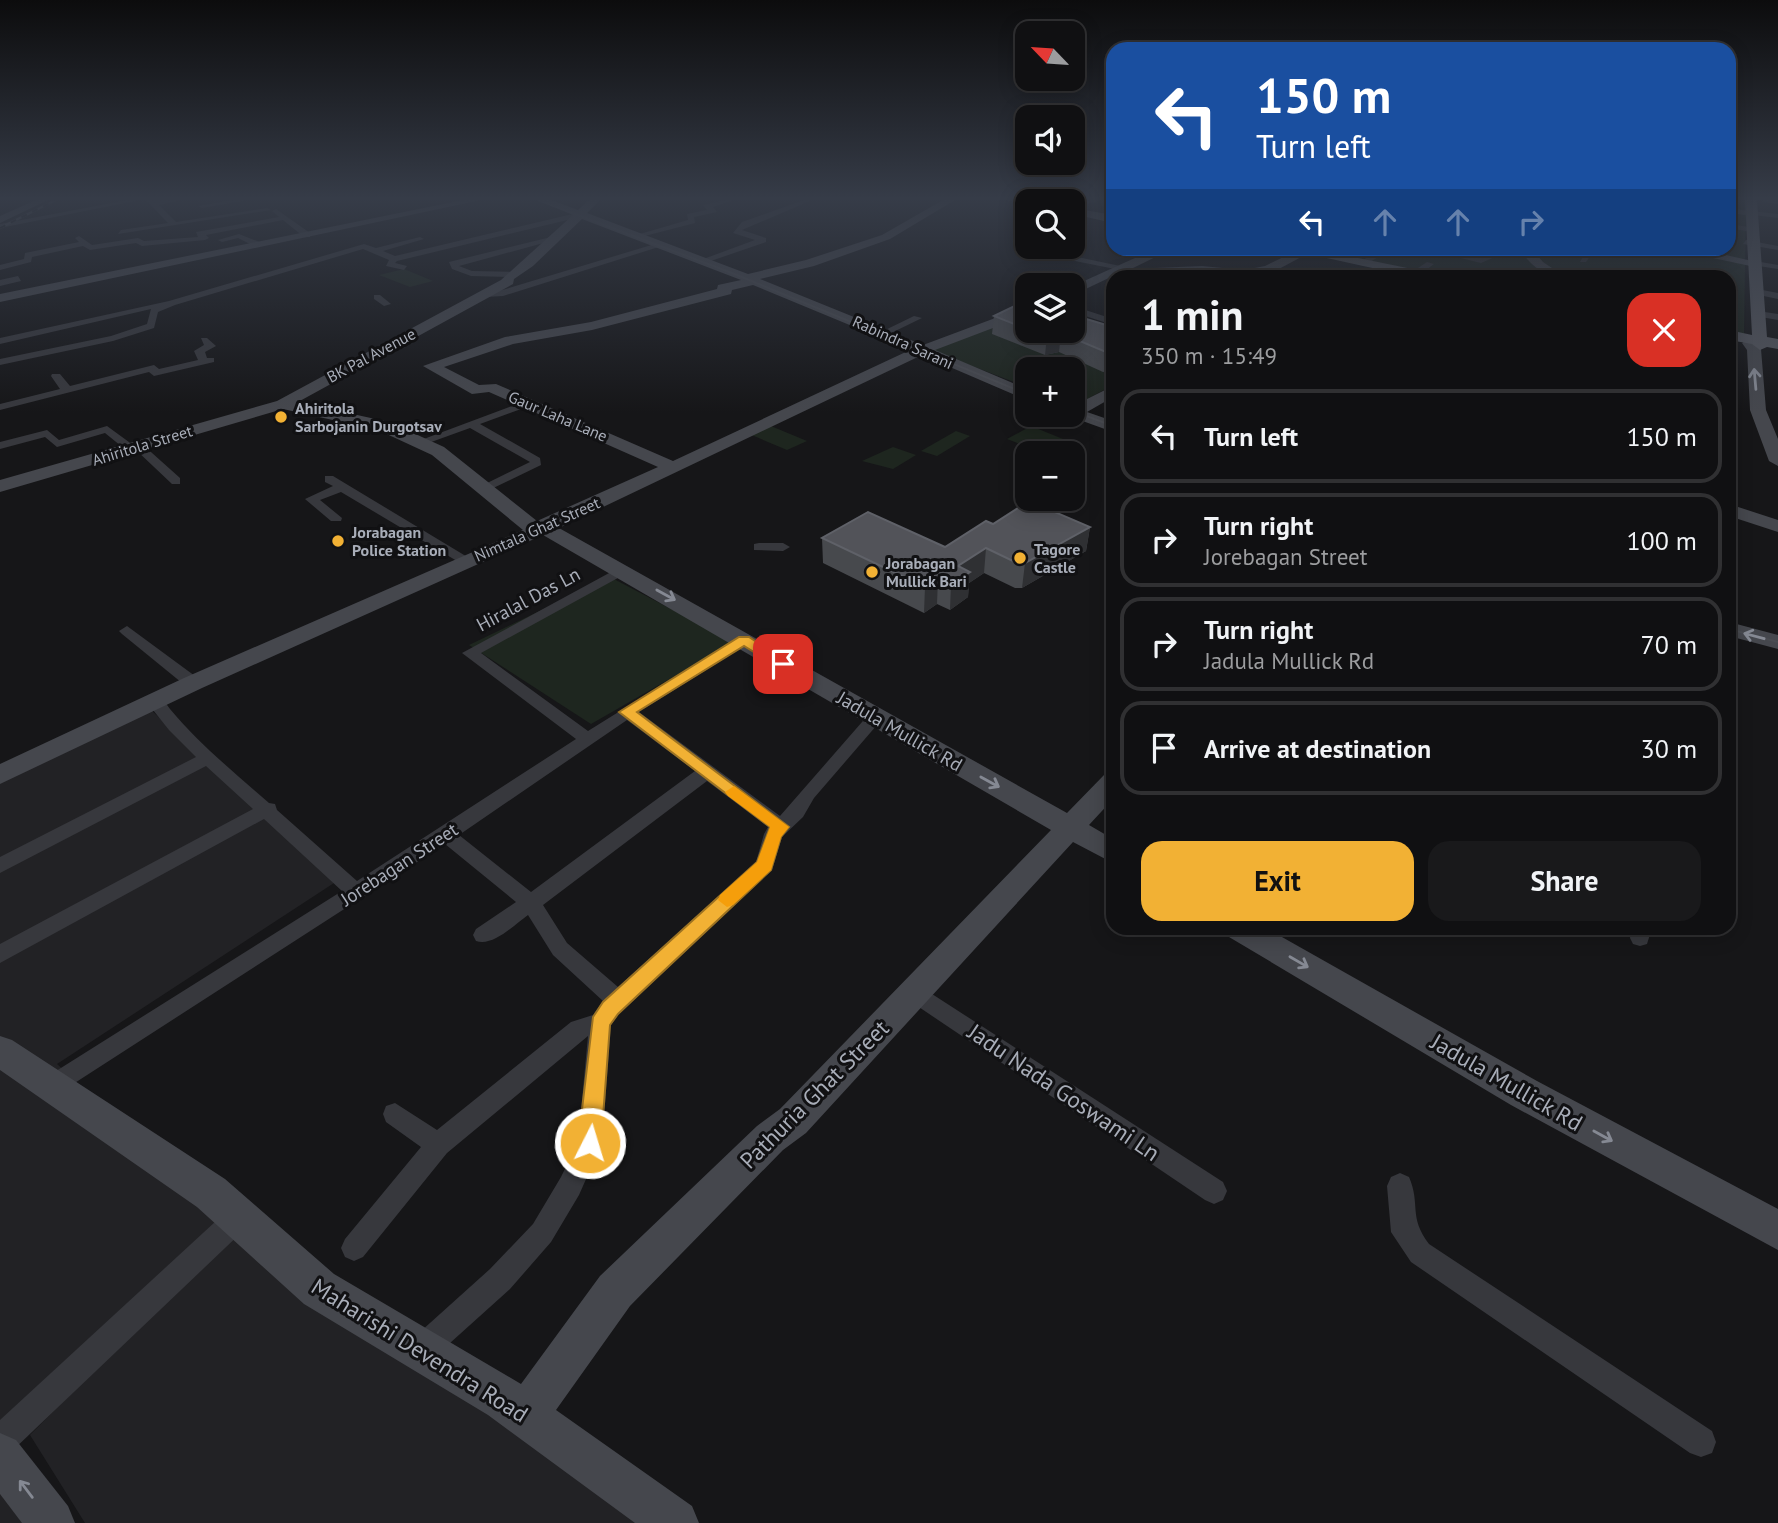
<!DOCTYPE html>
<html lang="en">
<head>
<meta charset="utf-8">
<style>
	:root { --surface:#101012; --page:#19191b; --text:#f1f3f6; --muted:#9c9d9f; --line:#303032; --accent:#f2b134 }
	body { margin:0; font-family:"PT Sans",sans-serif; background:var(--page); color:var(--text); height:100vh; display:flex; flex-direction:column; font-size:26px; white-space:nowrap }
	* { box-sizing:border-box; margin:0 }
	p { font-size:23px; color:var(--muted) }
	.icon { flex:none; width:38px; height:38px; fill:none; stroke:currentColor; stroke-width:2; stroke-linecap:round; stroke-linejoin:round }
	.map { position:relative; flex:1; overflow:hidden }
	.sheet { position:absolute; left:1106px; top:270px; width:630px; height:665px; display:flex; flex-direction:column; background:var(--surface); border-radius:21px; box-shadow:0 4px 18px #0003,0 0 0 2px var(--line) }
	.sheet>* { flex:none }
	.hud { position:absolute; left:1106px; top:42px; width:630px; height:214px; border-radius:21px; box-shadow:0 4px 18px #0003,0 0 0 2px var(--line); background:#1a4fa0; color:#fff; overflow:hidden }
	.needle { width:46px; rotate:295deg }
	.tools { position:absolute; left:1015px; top:21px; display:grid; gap:14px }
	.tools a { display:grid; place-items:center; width:70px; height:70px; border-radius:14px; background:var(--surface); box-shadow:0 4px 18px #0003,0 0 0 2px var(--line); font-size:35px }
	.pin { position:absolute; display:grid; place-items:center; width:60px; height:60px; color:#fff; margin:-30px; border-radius:14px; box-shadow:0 4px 10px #0006 }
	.me { position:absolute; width:77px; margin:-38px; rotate:5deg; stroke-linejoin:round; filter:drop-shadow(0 0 5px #0008) }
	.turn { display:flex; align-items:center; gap:24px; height:147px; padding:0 35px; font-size:32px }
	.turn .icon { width:91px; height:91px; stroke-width:2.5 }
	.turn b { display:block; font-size:49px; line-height:60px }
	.lanes { display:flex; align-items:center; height:66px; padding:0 35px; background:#0003; justify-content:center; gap:35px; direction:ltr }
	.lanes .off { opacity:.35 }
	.round { display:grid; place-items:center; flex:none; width:74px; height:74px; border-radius:21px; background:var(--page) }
	.summary { display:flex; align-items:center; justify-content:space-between; height:119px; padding:0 35px }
	h1 { font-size:42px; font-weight:800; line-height:52px }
	.cta { display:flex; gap:14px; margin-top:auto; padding:14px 35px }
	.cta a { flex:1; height:80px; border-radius:21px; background:var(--accent); color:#111; font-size:28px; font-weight:800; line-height:80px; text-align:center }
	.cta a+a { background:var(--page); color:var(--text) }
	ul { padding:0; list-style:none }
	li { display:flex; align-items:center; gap:21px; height:94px; margin:0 14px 10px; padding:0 21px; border:4px solid var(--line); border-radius:21px }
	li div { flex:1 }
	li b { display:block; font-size:26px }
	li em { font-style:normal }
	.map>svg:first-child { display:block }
	.built { fill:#222225 }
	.green { fill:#1e261f }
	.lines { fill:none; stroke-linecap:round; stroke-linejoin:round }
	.street { fill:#37383d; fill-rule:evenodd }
	.secondary { fill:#45474d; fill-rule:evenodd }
	.primary { fill:#53555c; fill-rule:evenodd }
	.tram { stroke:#4a4c52; stroke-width:2 }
	.rail-casing { stroke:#4a4c52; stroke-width:2.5 }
	.rail { stroke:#111113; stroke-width:2; stroke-dasharray:6; stroke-linecap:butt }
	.wall { fill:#47494d }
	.shaded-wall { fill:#2f3033 }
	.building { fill:#525359; stroke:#5f6168; stroke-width:2 }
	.oneway { stroke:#858993 }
	.route { fill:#f2b134; stroke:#9d7322; stroke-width:2 }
	.slow { fill:#f59e0b }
	.poi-dot { fill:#f2b134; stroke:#111113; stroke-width:2.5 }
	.labels { text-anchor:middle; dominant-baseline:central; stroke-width:6; stroke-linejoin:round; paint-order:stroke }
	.far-street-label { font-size:16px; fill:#a8adb8; stroke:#111113 }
	.far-poi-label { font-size:16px; font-weight:bold; fill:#a8adb8; stroke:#111113; text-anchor:start }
	.street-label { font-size:19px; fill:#a8adb8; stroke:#111113 }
	.near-street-label { font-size:23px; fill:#a8adb8; stroke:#111113 }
</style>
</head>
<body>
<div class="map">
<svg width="1778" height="1523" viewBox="0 0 1778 1523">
	<rect width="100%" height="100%" fill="#161618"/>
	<g class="built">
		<polygon points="150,709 334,883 57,1064 228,1223 2,1435 42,1523 0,1523 0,782"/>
		<polygon points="231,1232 650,1523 85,1523 30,1435"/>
	</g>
	<g class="green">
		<polygon points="1729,200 1746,200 1744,337 1729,334 1729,276 1438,276 1296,249 1729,248"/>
		<polygon points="404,269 433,281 410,287 379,275"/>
		<polygon points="1026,312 1027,331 1073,331 1113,341 1113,385 1076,405 1073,404 1073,369 1027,369 1027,387 930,350"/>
		<polygon points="766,424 807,441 787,450 747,433"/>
		<polygon points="1031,426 1063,439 1040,452 1007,439"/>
		<polygon points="956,431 970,436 937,456 921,451"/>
		<polygon points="893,447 916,455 893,469 862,461"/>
		<polygon points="610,577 734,642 591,724 469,645"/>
	</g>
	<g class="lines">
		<g class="street">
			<polygon points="128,200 140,200 0,228 0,224"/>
			<polygon points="146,200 181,200 159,205 176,222 267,208 271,210 118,234 121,230 168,223"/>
			<polygon points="233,200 248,200 202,208 198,206"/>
			<polygon points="725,200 734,200 713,207 717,212 694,217 695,223 637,238 633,236 688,220 687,214 707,210 703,205"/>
			<polygon points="804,200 812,200 742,230 766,238 766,242 705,263 698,261 755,240 733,233 742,222"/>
			<polygon points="1091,200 1101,200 1073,208 1073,204"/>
			<polygon points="276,209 310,233 310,237 304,237 283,220 206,235 209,238 205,240 142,246 136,243 90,250 83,246 32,257 31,262 0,270 0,265 24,259 25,253 79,242 75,238 79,236 92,245 138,238 144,241 198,237 196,232 279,217 272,211"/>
			<polygon points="1742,210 1778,214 1778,218 1745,214"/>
			<polygon points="581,212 584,216 397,261 395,263 407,266 404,270 386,266 389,260 363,249 175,305 158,312 154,328 113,341 0,365 0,359 111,336 147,324 151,309 0,344 0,338 169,301 364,244 376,248 420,237 424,239 383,251 395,256"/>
			<polygon points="1729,224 1749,227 1750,229 1746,231 1729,228"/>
			<polygon points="239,234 262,243 263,245 256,247 238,238 222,242 218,240"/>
			<polygon points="551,237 558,239 459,266 472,271 516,272 513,277 471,276 452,269 449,262"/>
			<polygon points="1746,240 1778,246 1778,250 1743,244"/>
			<polygon points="658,243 665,245 503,296 485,297 481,294 499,291"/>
			<polygon points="1382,248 1392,248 1364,266 1357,264"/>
			<path d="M1420 248C1445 248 1470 261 1493 254L1497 256 1481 263Z"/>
			<polygon points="1588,248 1596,248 1586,262 1580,262"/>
			<polygon points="1068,255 1125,267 1129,269 1125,271 1065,259"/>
			<polygon points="1755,261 1778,265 1778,269 1752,265"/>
			<polygon points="1427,262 1434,264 1418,276 1412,276 1412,272"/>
			<polygon points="18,276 21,281 0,286 0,280"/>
			<polygon points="1757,289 1778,293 1778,299 1754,294"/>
			<polygon points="374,295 380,295 391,304 384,306 374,299"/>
			<polygon points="1073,306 1113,319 1113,325 1073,312"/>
			<polygon points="1758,311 1778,314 1778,320 1755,316 1755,312"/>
			<polygon points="914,316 922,318 885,336 877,334"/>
			<polygon points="201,338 207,338 216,346 205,352 207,358 214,358 214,362 154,376 149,372 0,410 0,404 60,389 51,376 52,374 60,374 70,386 154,365 159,369 198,360 194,351 204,345"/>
			<polygon points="528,400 533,403 532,405 480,424 540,458 541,465 487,491 477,488 530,462 470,428 423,445 413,443"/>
			<polygon points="107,426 133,445 142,444 180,478 180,484 172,484 135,449 126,450 105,433 57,447 45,437 0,449 0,442 47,430 59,440"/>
			<polygon points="325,476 333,476 474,561 472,564 462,564 341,492 320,500 342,518 341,521 331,521 305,499 333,486 325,482"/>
			<polygon points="759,543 783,543 790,547 783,551 754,550 754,544"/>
			<path d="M622 566 629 570 627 573 481 653 588 731 739 637H749L752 640 749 643 639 712 780 816 869 714H881L883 718 814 798 803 817 782 837 772 870 618 1015 611 1025 602 1143 579 1195 551 1242 510 1289 430 1361 420 1365 410 1361 406 1351 410 1341 490 1269 533 1224 561 1177 578 1142 588 1036 447 1153 363 1257 354 1261 345 1257 341 1248 345 1239 421 1147 386 1122 383 1114 386 1106 395 1103 437 1130 571 1022 593 1015 603 1001 553 955 528 915C514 925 493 947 476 941L473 935 476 929 516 902 445 844 53 1097 45 1094 41 1086 45 1078 342 891 264 819 0 963V944L253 809 206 766 0 873V857L196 757 169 730 149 705 147 701 149 697C161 694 164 701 170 709 199 744 235 773 269 803L275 804 277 810 357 881 576 739 462 653ZM627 720 695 771 531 892 459 835ZM707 781 768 827 764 834 756 862 618 987 567 943 543 905Z"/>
			<polygon points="127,626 199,679 201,683 199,687 187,687 122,634 119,631"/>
			<polygon points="1632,928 1652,928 1647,944 1640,946 1633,944 1630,938"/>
			<polygon points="915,983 1223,1182 1227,1191 1223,1200 1214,1204 1205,1200 907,999 904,992 907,985"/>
			<path d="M1400 1173 1409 1177C1421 1205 1408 1216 1429 1244L1712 1431 1716 1442 1712 1453 1701 1457 1690 1453 1411 1262 1391 1232 1387 1186 1391 1177Z"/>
			<polygon points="237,1206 246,1210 250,1219 246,1228 11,1452 0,1456 0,1420 228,1210"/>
		</g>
		<g class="secondary">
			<polygon points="36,200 48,200 0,223 0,216"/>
			<polygon points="463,200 481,200 0,302 0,294"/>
			<path d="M538 200H551L578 210 589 200H600L587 213 748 274 806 260 882 235 943 200H955L890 239 814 266 760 279 923 345 1027 306V315L935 350 1027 389V400L922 355 559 528 1067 813 1104 775 1113 773V799L1089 825 1113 839V863L1073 842 806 1133 783 1150 630 1306 556 1410 692 1506 699 1523H635L488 1415 304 1304 197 1207 0 1070V1036L12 1040 225 1179 334 1274 521 1384 600 1276 757 1126 780 1109 1051 830 543 535 202 688 0 784V764L184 678 523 530 432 455 378 430 283 409 0 492V480L277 401 501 280 573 215ZM582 219 741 280 718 285 717 289 591 322 505 337 423 366 472 394 489 392 658 467 537 521 444 447 389 422 298 402 513 284 514 279 533 266ZM753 285 910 350 673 461 496 384 479 385 444 367 513 344 592 330 731 294 732 290Z"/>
			<polygon points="1763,200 1778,200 1778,204 1764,202"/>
			<polygon points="1729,207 1750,212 1745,215 1729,213"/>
			<polygon points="1157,248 1174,248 1131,269 1202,266 1244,270 1265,266 1302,248 1318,248 1277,270 1281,276 1269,276 1266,273 1250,276 1202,274 1113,276 1073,295 1073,286"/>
			<path d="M1518 248H1531L1543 262 1564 276C1543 278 1531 265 1518 248Z"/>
			<polygon points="1666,248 1695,248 1761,263 1755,267"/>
			<polygon points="1749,339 1761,349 1766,410 1778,439 1778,466 1769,461 1750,410 1747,350 1742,343"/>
			<polygon points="1113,386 1113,397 1087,412 1113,421 1113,432 1066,415 1073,415 1073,406"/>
			<polygon points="1729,504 1778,520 1778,532 1729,516"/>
			<polygon points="1729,622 1778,635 1778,649 1729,636"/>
			<polygon points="1225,928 1266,928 1537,1081 1778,1209 1778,1250 1511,1105 1229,937"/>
			<polygon points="0,1433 16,1440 68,1506 75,1523 22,1523 0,1494"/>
		</g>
		<g class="primary">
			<polygon points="1007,200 1031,200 1032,201 1027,201 1027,205"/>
			<polygon points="1745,200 1757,200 1767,337 1778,339 1778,349 1767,347 1760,350 1752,344 1729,340 1729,330 1752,335"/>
			<polygon points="1073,208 1113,215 1113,223 1073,214"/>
			<polygon points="1281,248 1309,248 1427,272 1434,276 1409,276"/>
		</g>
		<g class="tram">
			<polyline points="538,200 732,273 1027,394"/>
			<polyline points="1766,200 1778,202"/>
			<polyline points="1073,411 1113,426"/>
			<polyline points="1729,629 1778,642"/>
		</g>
		<defs>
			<polyline id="rail" points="0,228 56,200"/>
		</defs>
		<use href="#rail" class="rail-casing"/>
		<use href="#rail" class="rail"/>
	</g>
	<g class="wall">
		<polygon points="1027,302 1027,331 1073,331 1073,315 1113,327 1113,371 1103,372 1059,352 1045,355 992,334 994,316"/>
		<polygon points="1090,527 1086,551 1022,588 1015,588 984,573 969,583 968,597 950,610 937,604 924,613 823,563 822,538 945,547"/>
	</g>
	<g class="shaded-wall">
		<polygon points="1061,333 1059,352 1045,355 1047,336"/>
		<polygon points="1090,527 1086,551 1022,588 1025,563"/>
		<polygon points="986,548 984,573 969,583 968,597 950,610 951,584 958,566"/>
		<polygon points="938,578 937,604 924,613 925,587"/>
	</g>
	<g class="building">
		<polygon points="1023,302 1027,302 1027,329 994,316"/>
		<polygon points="1073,314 1073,315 1113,327 1113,352 1106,352 1061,333 1047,336 1033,331 1073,331"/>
		<polygon points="1029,501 1090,527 1025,563 1017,563 986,548 958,566 970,572 951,584 938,578 925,587 822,538 868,512 945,547 986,521 993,524"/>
	</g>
	<defs><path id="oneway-shaft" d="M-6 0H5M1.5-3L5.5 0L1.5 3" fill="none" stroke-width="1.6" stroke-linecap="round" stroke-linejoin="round" transform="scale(1.75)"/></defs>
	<g class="oneway">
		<use href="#oneway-shaft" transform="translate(1755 379) rotate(-95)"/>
		<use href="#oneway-shaft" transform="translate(666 595) rotate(29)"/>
		<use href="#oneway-shaft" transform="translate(1754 636) rotate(-165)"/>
		<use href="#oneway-shaft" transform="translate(990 782) rotate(29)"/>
		<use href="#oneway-shaft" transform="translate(1299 962) rotate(30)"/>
		<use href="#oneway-shaft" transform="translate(1603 1136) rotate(29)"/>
		<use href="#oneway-shaft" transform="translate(26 1489) rotate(-127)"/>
	</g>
	<linearGradient id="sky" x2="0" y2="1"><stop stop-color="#0c0c0d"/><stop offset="0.48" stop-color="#363c48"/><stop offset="1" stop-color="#363c48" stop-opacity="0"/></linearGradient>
	<rect width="1778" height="413" fill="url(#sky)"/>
	<polygon class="route" points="739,637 749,637 790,664 783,668 778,667 744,646 637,712 789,827 781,837 771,870 618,1014 610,1025 601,1143 598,1150 590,1153 582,1150 578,1143 593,1017 603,1002 757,862 770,827 619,712"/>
	<polygon class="slow" points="734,786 789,827 781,837 771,870 733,905 727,907 718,900 720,895 757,862 770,827 728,796 725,792"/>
	<g class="poi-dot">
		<circle cx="281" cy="417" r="7"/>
		<circle cx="338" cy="541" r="7"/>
		<circle cx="1020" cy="558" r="7"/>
		<circle cx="872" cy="572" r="7"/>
	</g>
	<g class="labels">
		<g class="far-street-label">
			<text transform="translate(903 342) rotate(24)">Rabindra Sarani</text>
			<text transform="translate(371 355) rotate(-28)">BK Pal Avenue</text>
			<text transform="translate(558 416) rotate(23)">Gaur Laha Lane</text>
			<text transform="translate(142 445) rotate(-17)">Ahiritola Street</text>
			<text transform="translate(537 529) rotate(-24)">Nimtala Ghat Street</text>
		</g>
		<g class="far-poi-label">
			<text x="295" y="408">Ahiritola<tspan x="295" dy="18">Sarbojanin Durgotsav</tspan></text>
			<text x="352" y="532">Jorabagan<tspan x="352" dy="18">Police Station</tspan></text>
			<text x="1034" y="549">Tagore<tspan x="1034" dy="18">Castle</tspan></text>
			<text x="886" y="563">Jorabagan<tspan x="886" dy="18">Mullick Bari</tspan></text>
		</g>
		<g class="street-label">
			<text transform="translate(528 599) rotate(-28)">Hiralal Das Ln</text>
			<text transform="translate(900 731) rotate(30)">Jadula Mullick Rd</text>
			<text transform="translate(399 864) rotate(-33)">Jorebagan Street</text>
		</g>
		<g class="near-street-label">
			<text transform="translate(1507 1082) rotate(30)">Jadula Mullick Rd</text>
			<text transform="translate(1064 1092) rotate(34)">Jadu Nada Goswami Ln</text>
			<text transform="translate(814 1094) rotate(-45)">Pathuria Ghat Street</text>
			<text transform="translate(420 1350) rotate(32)">Maharishi Devendra Road</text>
		</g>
	</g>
</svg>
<div class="tools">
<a><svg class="needle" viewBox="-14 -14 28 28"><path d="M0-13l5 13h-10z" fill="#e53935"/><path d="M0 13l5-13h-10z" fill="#9c9d9f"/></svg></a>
<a><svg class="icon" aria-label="sound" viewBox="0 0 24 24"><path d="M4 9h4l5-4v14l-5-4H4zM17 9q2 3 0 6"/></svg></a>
<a><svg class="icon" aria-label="search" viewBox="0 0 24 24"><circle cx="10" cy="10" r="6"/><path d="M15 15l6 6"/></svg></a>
<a><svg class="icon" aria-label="layers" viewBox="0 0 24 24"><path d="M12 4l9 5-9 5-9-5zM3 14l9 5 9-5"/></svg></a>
<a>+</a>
<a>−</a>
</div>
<div class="pin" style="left:783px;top:664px;background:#d93025"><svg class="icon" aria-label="arrive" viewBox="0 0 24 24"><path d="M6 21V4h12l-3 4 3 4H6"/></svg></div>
<svg class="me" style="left:590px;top:1143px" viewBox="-20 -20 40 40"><circle r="17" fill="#f2b134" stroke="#fff" stroke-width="3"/><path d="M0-11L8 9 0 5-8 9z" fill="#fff"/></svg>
<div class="hud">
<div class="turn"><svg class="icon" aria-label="left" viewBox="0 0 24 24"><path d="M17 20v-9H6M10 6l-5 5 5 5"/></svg><div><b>150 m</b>Turn left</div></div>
<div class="lanes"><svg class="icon" aria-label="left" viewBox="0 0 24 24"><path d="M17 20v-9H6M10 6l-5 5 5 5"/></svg><svg class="icon off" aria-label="ahead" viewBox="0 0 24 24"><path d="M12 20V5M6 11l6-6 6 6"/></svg><svg class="icon off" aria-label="ahead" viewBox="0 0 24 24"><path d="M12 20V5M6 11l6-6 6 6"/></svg><svg class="icon off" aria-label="right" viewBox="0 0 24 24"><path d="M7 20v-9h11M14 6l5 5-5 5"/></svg></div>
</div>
<section class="sheet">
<div class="summary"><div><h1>1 min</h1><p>350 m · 15:49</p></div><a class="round" style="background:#d93025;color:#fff"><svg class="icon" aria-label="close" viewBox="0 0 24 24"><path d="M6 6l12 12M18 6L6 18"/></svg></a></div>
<ul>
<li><svg class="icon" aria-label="left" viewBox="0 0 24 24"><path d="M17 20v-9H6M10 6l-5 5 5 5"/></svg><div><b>Turn left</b></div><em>150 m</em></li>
<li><svg class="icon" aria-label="right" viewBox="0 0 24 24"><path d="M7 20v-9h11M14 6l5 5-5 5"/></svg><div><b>Turn right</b><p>Jorebagan Street</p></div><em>100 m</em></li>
<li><svg class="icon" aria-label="right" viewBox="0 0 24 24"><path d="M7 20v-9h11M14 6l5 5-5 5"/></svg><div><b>Turn right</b><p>Jadula Mullick Rd</p></div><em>70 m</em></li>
<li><svg class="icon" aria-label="arrive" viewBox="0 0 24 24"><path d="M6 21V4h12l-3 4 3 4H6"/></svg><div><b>Arrive at destination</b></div><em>30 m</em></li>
</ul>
<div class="cta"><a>Exit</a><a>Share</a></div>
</section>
</div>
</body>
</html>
